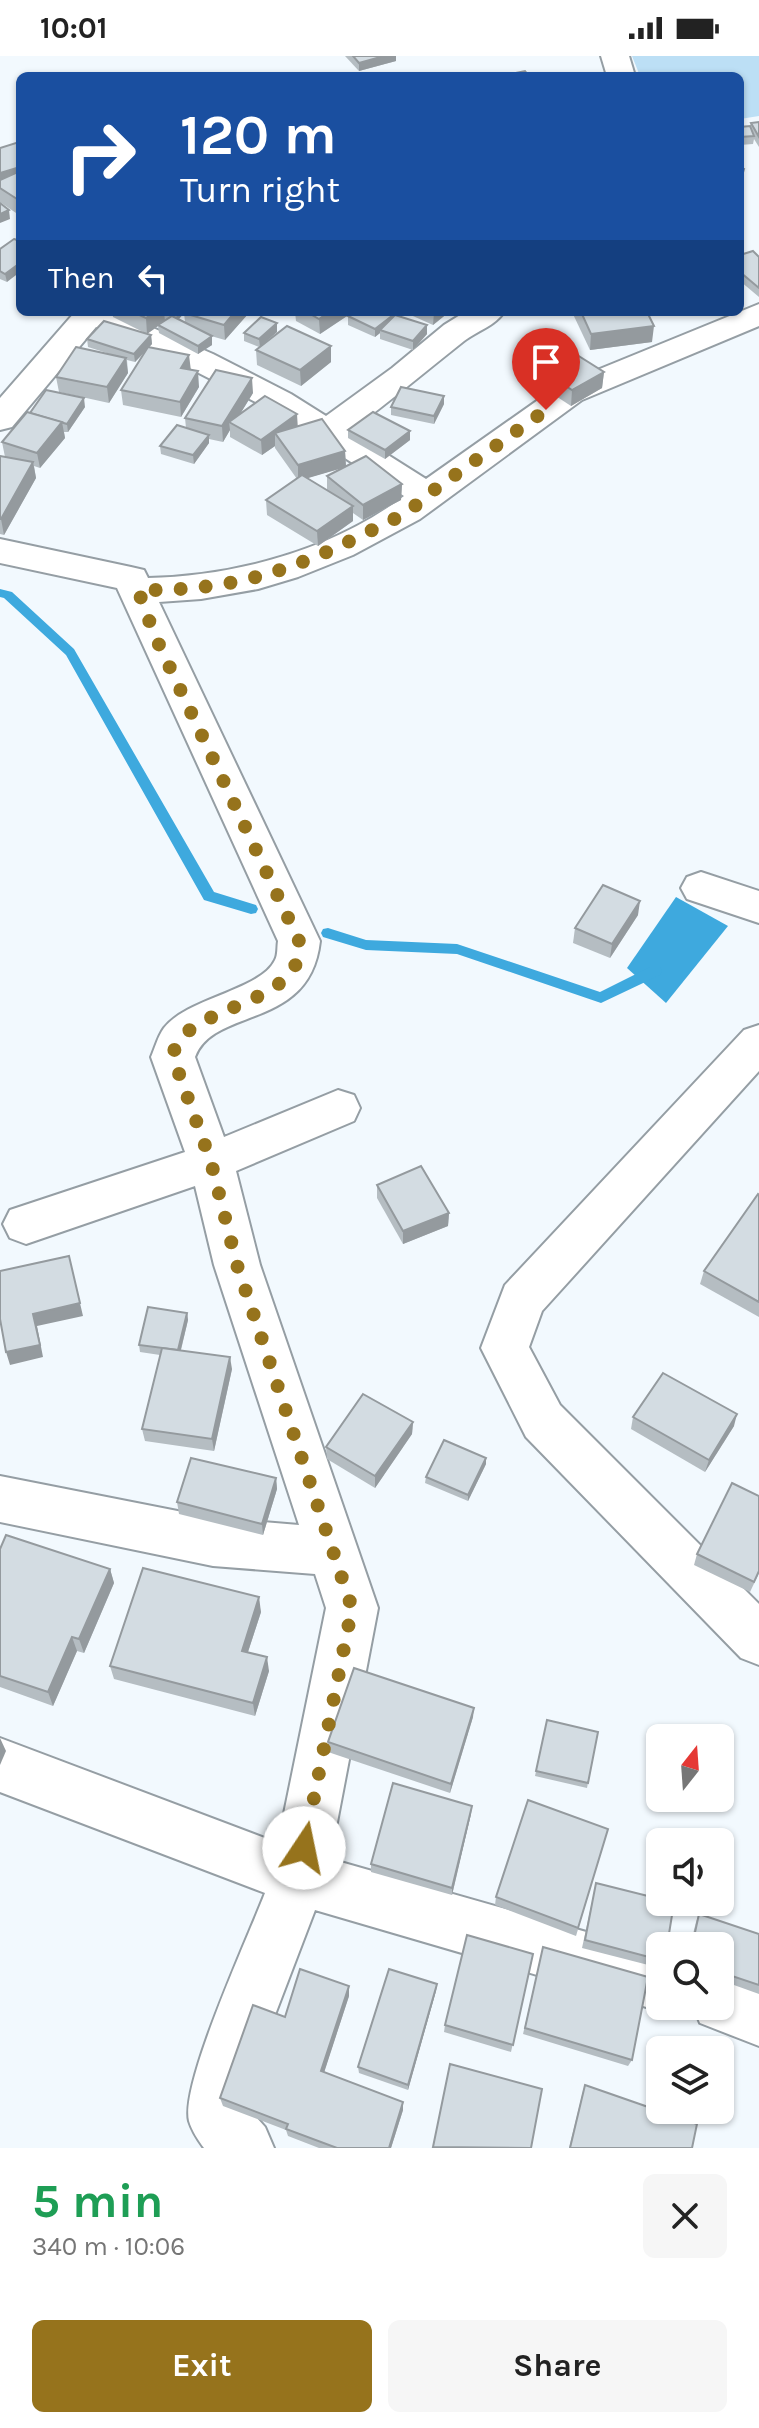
<!DOCTYPE html>
<html lang="en">
<head>
<meta charset="utf-8">
<style>
	:root { --surface:#fff; --page:#f6f6f6; --text:#222; --muted:#767676; --accent:#96731c }
	body { margin:0; font-family:Karla,sans-serif; background:var(--page); color:var(--text); height:100vh; display:flex; flex-direction:column; font-size:30px; white-space:nowrap }
	* { box-sizing:border-box; margin:0 }
	p { font-size:26px; color:var(--muted) }
	.icon { flex:none; width:44px; height:44px; fill:none; stroke:currentColor; stroke-width:2; stroke-linecap:round; stroke-linejoin:round }
	.map { position:relative; height:2092px; overflow:hidden }
	.side { display:flex; flex-direction:column; background:var(--surface); flex:1 }
	.side>* { flex:none }
	.guide { position:absolute; left:16px; top:16px; width:728px; height:244px; border-radius:12px; box-shadow:0 2px 6px #0004; background:#1a4fa0; color:#fff; overflow:hidden }
	.needle { width:52px; rotate:17deg }
	.tools { position:absolute; left:646px; top:1668px; display:grid; gap:16px }
	.tools a { display:grid; place-items:center; width:88px; height:88px; border-radius:12px; background:var(--surface); box-shadow:0 2px 6px #0004; font-size:40px }
	.pin { position:absolute; display:grid; place-items:center; width:68px; height:68px; color:#fff; margin:-82px -34px; border-radius:50% 50% 50% 0; rotate:-45deg; box-shadow:0 0 8px #0007 }
	.pin .icon { rotate:45deg }
	.me { position:absolute; width:88px; margin:-44px; rotate:11deg; stroke-linejoin:round; filter:drop-shadow(0 0 6px #0008) }
	.turn { display:flex; align-items:center; gap:28px; height:168px; padding:0 32px; font-size:36px }
	.turn .icon { width:104px; height:104px; stroke-width:2.5 }
	.turn b { display:block; font-size:56px; line-height:68px }
	.then { display:flex; align-items:center; height:76px; padding:0 32px; background:#0003; gap:16px; font-size:30px }
	.round { display:grid; place-items:center; flex:none; width:84px; height:84px; border-radius:12px; background:var(--page) }
	.summary { display:flex; align-items:center; justify-content:space-between; height:136px; padding:0 32px }
	h1 { font-size:48px; font-weight:700; line-height:60px; color:#1e9e55 }
	.cta { display:flex; gap:16px; margin-top:auto; padding:16px 32px }
	.cta a { flex:1; height:92px; border-radius:12px; background:var(--accent); color:#fff; font-size:32px; font-weight:700; line-height:92px; text-align:center }
	.cta a+a { background:var(--page); color:var(--text) }
	.status { display:flex; justify-content:space-between; align-items:center; height:56px; padding:0 40px; background:var(--surface); direction:ltr }
	.status svg { height:22px; fill:currentColor }
	.map>svg:first-child { display:block }
	.green { fill:#bcdff5 }
	.water { fill:#3ea9de }
	.lines { fill:none; stroke-linecap:round; stroke-linejoin:round }
	.stream { fill:#3ea9de; fill-rule:evenodd }
	.minor-casing { stroke:#959ea4; stroke-width:4 }
	.minor { fill:#fff; fill-rule:evenodd }
	.wall { fill:#b5bdc2; fill-rule:evenodd }
	.shaded-wall { fill:#949a9e }
	.building { fill:#d3dce2; stroke:#949a9e; stroke-width:2 }
	.route { stroke:#96731c; stroke-width:14; stroke-dasharray:0 25.2 }
</style>
</head>
<body>
<div class="status"><b>10:01</b><svg viewBox="0 0 49 12"><path d="M0 12V9h3v3zM5 12V6h3v6zM10 12V3h3v9zM15 12V0h3v12zM26 1h20v11H26zM47 4h2v5h-2z"/></svg></div>
<div class="map">
<svg width="759" height="2092" viewBox="0 0 759 2092">
	<rect width="100%" height="100%" fill="#f2f9fe"/>
	<polygon class="green" points="632,0 759,0 759,60 740,63 740,20 640,20"/>
	<polygon class="water" points="676,841 728,870 666,947 627,912"/>
	<g class="lines">
		<g class="stream">
			<polygon points="0,533 12,536 74,593 214,836 256,849 258,853 256,857 251,858 204,844 66,599 4,542 0,541"/>
			<polygon points="328,872 366,884 457,888 600,936 650,911 660,911 662,915 660,919 601,947 457,898 366,894 323,881 321,877 323,873"/>
		</g>
		<defs>
			<g id="minor">
				<polygon points="601,0 629,0 635,20 607,20"/>
				<path d="M759 248V270L582 344 420 463 353 499 298 521 258 533 201 543 159 546 320 885C310 975 214 950 195 1001L224 1081 338 1034 354 1039 360 1052 354 1065 236 1115 260 1209 378 1552 330 1803 660 1897V1950H671L660 1955 315 1854 252 2019 249 2053 265 2071 274 2092H204C198 2084 192 2075 189 2065 180 2028 249 1879 265 1837L0 1736V1682L278 1787 326 1552 315 1518 213 1510 0 1466V1420L213 1462 299 1469 214 1209 195 1130 26 1188 10 1182 3 1168 10 1154 185 1096 151 1001C155 992 158 980 164 972 187 942 261 934 275 904 278 899 277 891 278 885L117 532 0 507V483L131 511 144 514 148 522C236 520 333 494 404 440L267 352 189 312 96 271 12 371 0 374V342L75 256H116L213 298 291 338 326 360 392 312 444 269 465 256H504C495 270 477 275 464 285 426 315 389 346 350 375L426 423 558 330Z"/>
				<polygon points="701,816 759,835 759,867 687,843 681,832 687,821"/>
				<polygon points="759,969 759,1015 542,1255 529,1291 560,1349 759,1548 759,1609 741,1602 526,1381 481,1292 505,1229 744,974"/>
				<polygon points="720,1918 759,1932 759,1990 700,1967 693,1950 720,1950"/>
			</g>
		</defs>
		<use href="#minor" class="minor-casing"/>
		<use href="#minor" class="minor"/>
	</g>
	<g class="wall">
		<polygon points="345,0 396,0 396,5 359,15"/>
		<polygon points="759,66 759,91 754,83 753,88 740,89 740,71 750,70 751,67"/>
		<polygon points="20,87 20,159 19,159 0,146 0,92"/>
		<polygon points="14,183 7,226 0,223 0,193"/>
		<polygon points="740,199 759,201 759,241 740,225"/>
		<path d="M112 256H248V258L225 284 211 280 212 289 198 298 159 277 158 270 147 278 113 261ZM184 257 185 266 179 263Z"/>
		<polygon points="295,256 353,256 320,278 296,265"/>
		<polygon points="404,256 449,256 433,269"/>
		<polygon points="572,256 647,256 652,286 590,294"/>
		<polygon points="348,260 399,260 427,269 427,278 413,294 380,283 380,277 375,281 348,269"/>
		<polygon points="277,276 263,288 331,290 331,306 301,330 257,309 256,294 259,291 244,285 244,277"/>
		<polygon points="151,279 152,288 149,291 190,314 199,331 181,361 123,349 121,334 146,295 135,306 127,304 128,317 109,347 59,336 56,321 110,298 88,291 87,283"/>
		<polygon points="534,309 604,316 602,332 571,350 533,325"/>
		<path d="M253 337 240 358 298 370 345 395 346 411 402 428 401 444 363 464 353 457V465L318 490 267 459 266 444 297 423 275 392V390L262 399 230 381V374L223 386 209 383V387L194 408 161 398 160 390 186 372 185 362ZM345 411 327 420V434L307 422Z"/>
		<polygon points="444,340 444,348 434,368 391,359 391,351"/>
		<polygon points="85,351 68,376 64,376 65,382 40,412 34,410 36,422 4,479 0,478 0,400 5,401 2,386 30,357"/>
		<polygon points="348,374 410,375 410,384 385,403 348,382"/>
		<polygon points="638,859 610,902 573,887 575,872"/>
		<polygon points="377,1129 449,1157 448,1170 403,1188 377,1142"/>
		<polygon points="759,1139 759,1261 700,1228 704,1215"/>
		<polygon points="187,1257 188,1264 181,1294 232,1313 214,1395 145,1385 142,1373 160,1299 140,1296 139,1289"/>
		<polygon points="633,1361 734,1370 705,1416 631,1373"/>
		<polygon points="413,1366 412,1378 375,1432 327,1403 326,1391"/>
		<polygon points="486,1402 486,1408 468,1445 425,1427 426,1421"/>
		<polygon points="276,1422 277,1433 263,1479 179,1458 177,1446"/>
		<polygon points="759,1440 759,1517 750,1536 694,1509 697,1498"/>
		<polygon points="0,1493 110,1513 114,1527 84,1597 77,1595 53,1650 0,1631"/>
		<polygon points="261,1556 248,1596 269,1615 255,1660 114,1623 110,1610"/>
		<polygon points="473,1661 450,1737 328,1696 328,1686"/>
		<polygon points="547,1664 598,1676 587,1732 535,1720"/>
		<polygon points="471,1758 452,1839 371,1816 371,1808"/>
		<polygon points="608,1773 576,1880 495,1849 496,1841"/>
		<polygon points="596,1827 660,1890 660,1912 582,1892"/>
		<polygon points="699,1858 759,1878 759,1938 720,1924 720,1890 690,1890 696,1866"/>
		<polygon points="543,1891 632,2004 628,2010 523,1978"/>
		<polygon points="533,1898 511,1996 444,1976 445,1969"/>
		<polygon points="437,1928 436,1935 408,2034 359,2017 358,2011"/>
		<polygon points="349,1940 324,2016 403,2054 391,2092 319,2092 288,2080 286,2074 223,2050 220,2042 285,1961"/>
		<polygon points="585,2029 692,2092 569,2092 583,2035"/>
	</g>
	<g class="shaded-wall">
		<polygon points="384,0 396,0 396,5 359,15 359,7"/>
		<polygon points="20,111 20,128 0,132 0,117"/>
		<polygon points="20,142 20,159 19,159 17,143"/>
		<polygon points="9,154 10,163 0,167 0,158"/>
		<polygon points="20,207 20,216 7,226 5,218"/>
		<polygon points="154,256 164,256 165,265 147,278 146,262"/>
		<polygon points="177,256 185,256 177,265 176,257"/>
		<polygon points="235,256 248,256 248,258 225,284 224,269"/>
		<polygon points="329,256 353,256 320,278 319,263"/>
		<polygon points="397,256 399,256 399,263 380,274 380,277 375,281 375,273"/>
		<polygon points="434,256 449,256 433,269"/>
		<polygon points="277,267 277,276 260,291 259,283"/>
		<polygon points="427,269 427,278 413,294 413,285"/>
		<polygon points="654,270 652,286 590,294 591,278"/>
		<polygon points="151,279 152,288 135,306 134,298"/>
		<polygon points="212,280 212,289 198,298 198,290"/>
		<polygon points="331,290 331,306 301,330 300,314"/>
		<polygon points="189,299 191,315 181,312"/>
		<polygon points="126,302 128,317 109,347 107,331"/>
		<polygon points="198,315 199,331 181,361 180,346"/>
		<polygon points="604,316 602,332 571,350 572,334"/>
		<polygon points="252,322 253,337 234,368 229,366 230,374 223,386 222,370"/>
		<polygon points="444,340 444,348 434,368 434,360"/>
		<polygon points="84,342 85,351 68,376 67,368"/>
		<polygon points="297,358 298,374 275,377 275,390 262,399 261,384"/>
		<polygon points="62,366 65,382 40,412 37,397"/>
		<polygon points="410,375 410,384 385,403 385,394"/>
		<polygon points="209,379 209,387 194,408 193,399"/>
		<polygon points="345,395 346,411 298,425 298,409"/>
		<polygon points="33,406 36,422 4,479 1,463"/>
		<polygon points="402,428 401,444 363,464 363,449"/>
		<polygon points="353,450 353,465 318,490 317,475"/>
		<polygon points="640,845 638,859 610,902 612,888"/>
		<polygon points="449,1157 448,1170 403,1188 403,1175"/>
		<polygon points="69,1200 83,1260 37,1270 43,1301 10,1309 6,1296 33,1258"/>
		<polygon points="187,1257 188,1264 179,1301 178,1295"/>
		<polygon points="230,1301 232,1313 214,1395 212,1383"/>
		<polygon points="737,1358 734,1370 705,1416 709,1404"/>
		<polygon points="413,1366 412,1378 375,1432 375,1420"/>
		<polygon points="486,1402 486,1408 468,1445 468,1439"/>
		<polygon points="276,1422 277,1433 263,1479 262,1468"/>
		<polygon points="110,1513 114,1527 84,1597 79,1583"/>
		<polygon points="259,1541 261,1556 244,1608 242,1595"/>
		<polygon points="72,1581 77,1595 53,1650 48,1636"/>
		<polygon points="267,1601 269,1615 255,1660 253,1647"/>
		<polygon points="474,1652 473,1661 450,1737 451,1728"/>
		<polygon points="0,1682 6,1695 0,1709"/>
		<polygon points="472,1750 471,1758 452,1839 452,1832"/>
		<polygon points="437,1928 436,1935 408,2034 408,2029"/>
		<polygon points="349,1930 349,1940 322,2023 321,2015"/>
		<polygon points="403,2046 403,2054 391,2092 389,2092"/>
	</g>
	<g class="building">
		<polygon points="353,0 384,0 359,7"/>
		<polygon points="525,15 529,20 500,20"/>
		<polygon points="759,66 759,81 751,67"/>
		<polygon points="750,70 754,80 740,81 740,71"/>
		<polygon points="19,86 20,111 0,117 0,92"/>
		<polygon points="740,112 744,113 740,127"/>
		<polygon points="20,115 20,142 17,143 0,132 0,124"/>
		<polygon points="0,147 9,154 0,158"/>
		<polygon points="14,183 20,185 20,207 5,218 0,215 0,193"/>
		<polygon points="753,195 759,201 759,232 740,216 740,199"/>
		<polygon points="133,256 154,256 146,262"/>
		<polygon points="185,256 235,256 224,269 184,257"/>
		<polygon points="307,256 329,256 319,263"/>
		<polygon points="354,256 397,256 375,273 348,260"/>
		<polygon points="581,256 647,256 654,270 591,278"/>
		<polygon points="395,259 427,269 413,285 380,274"/>
		<polygon points="172,260 212,280 198,290 158,269"/>
		<polygon points="261,261 277,267 259,283 244,277"/>
		<polygon points="104,265 151,279 134,298 87,283"/>
		<polygon points="287,270 331,290 300,314 256,294"/>
		<polygon points="76,291 126,302 107,331 56,321"/>
		<polygon points="148,291 189,299 181,312 198,315 180,346 121,334"/>
		<polygon points="566,292 604,316 572,334 534,309"/>
		<polygon points="216,314 252,322 222,370 185,362"/>
		<polygon points="401,331 444,340 434,360 391,351"/>
		<polygon points="46,334 84,342 67,368 30,357"/>
		<polygon points="265,340 297,358 261,384 229,366"/>
		<polygon points="27,356 62,366 37,397 2,386"/>
		<polygon points="373,356 410,375 385,394 348,374"/>
		<polygon points="322,363 345,395 298,409 275,377"/>
		<polygon points="177,369 209,379 193,399 160,390"/>
		<polygon points="0,400 33,406 1,463 0,463"/>
		<polygon points="366,400 402,428 363,449 327,420"/>
		<polygon points="302,419 353,450 317,475 266,444"/>
		<polygon points="603,829 640,845 612,888 575,872"/>
		<polygon points="421,1110 449,1157 403,1175 377,1129"/>
		<polygon points="758,1138 759,1139 759,1246 704,1215"/>
		<polygon points="69,1200 80,1247 33,1258 40,1289 6,1296 0,1263 0,1215"/>
		<polygon points="148,1251 187,1257 178,1294 139,1289"/>
		<polygon points="162,1292 230,1301 212,1383 142,1373"/>
		<polygon points="663,1317 737,1358 709,1404 633,1361"/>
		<polygon points="363,1338 413,1366 375,1420 326,1391"/>
		<polygon points="444,1384 486,1402 468,1439 426,1421"/>
		<polygon points="191,1402 276,1422 262,1468 177,1446"/>
		<polygon points="732,1427 759,1440 759,1515 754,1526 697,1498"/>
		<polygon points="6,1479 110,1513 79,1583 72,1581 48,1636 0,1620 0,1493"/>
		<polygon points="143,1512 259,1541 242,1595 267,1601 253,1647 110,1610"/>
		<polygon points="354,1612 474,1652 451,1728 328,1686"/>
		<polygon points="547,1664 598,1676 588,1727 536,1715"/>
		<polygon points="393,1727 472,1750 452,1832 371,1808"/>
		<polygon points="528,1744 608,1773 578,1872 496,1841"/>
		<polygon points="596,1827 660,1843 660,1846 674,1847 667,1890 660,1890 660,1904 585,1884"/>
		<polygon points="699,1858 759,1878 759,1929 720,1916 720,1890 692,1890"/>
		<polygon points="467,1879 533,1898 513,1989 445,1969"/>
		<polygon points="543,1891 648,1921 632,2004 525,1972"/>
		<polygon points="300,1913 349,1930 321,2015 403,2046 389,2092 337,2092 286,2073 288,2068 220,2042 253,1949 285,1961"/>
		<polygon points="389,1913 437,1928 408,2029 358,2011"/>
		<polygon points="450,2008 542,2033 531,2092 433,2091"/>
		<polygon points="585,2029 697,2068 692,2092 570,2092"/>
	</g>
	<g class="lines">
		<path class="route" d="M304 1792 352 1552 237 1209 211 1106 173 1001C177 948 308 952 299 885L154 578 138 534C229 535 289 517 370 475 391 465 411 456 427 439L546 354"/>
	</g>
</svg>
<div class="tools">
<a><svg class="needle" viewBox="-14 -14 28 28"><path d="M0-13l5 13h-10z" fill="#e53935"/><path d="M0 13l5-13h-10z" fill="#767676"/></svg></a>
<a><svg class="icon" aria-label="sound" viewBox="0 0 24 24"><path d="M4 9h4l5-4v14l-5-4H4zM17 9q2 3 0 6"/></svg></a>
<a><svg class="icon" aria-label="search" viewBox="0 0 24 24"><circle cx="10" cy="10" r="6"/><path d="M15 15l6 6"/></svg></a>
<a><svg class="icon" aria-label="layers" viewBox="0 0 24 24"><path d="M12 4l9 5-9 5-9-5zM3 14l9 5 9-5"/></svg></a>
</div>
<div class="pin" style="left:546px;top:354px;background:#d93025"><svg class="icon" aria-label="arrive" viewBox="0 0 24 24"><path d="M6 21V4h12l-3 4 3 4H6"/></svg></div>
<svg class="me" style="left:304px;top:1792px" viewBox="-20 -20 40 40"><circle r="19" fill="#fff"/><path d="M0-13L10 11 0 6-10 11z" fill="#96731c"/></svg>
<div class="guide">
<div class="turn"><svg class="icon" aria-label="right" viewBox="0 0 24 24"><path d="M7 20v-9h11M14 6l5 5-5 5"/></svg><div><b>120 m</b>Turn right</div></div>
<div class="then">Then<svg class="icon" aria-label="left" viewBox="0 0 24 24"><path d="M17 20v-9H6M10 6l-5 5 5 5"/></svg></div>
</div>
</div>
<section class="side">
<div class="summary"><div><h1>5 min</h1><p>340 m · 10:06</p></div><a class="round"><svg class="icon" aria-label="close" viewBox="0 0 24 24"><path d="M6 6l12 12M18 6L6 18"/></svg></a></div>
<div class="cta"><a>Exit</a><a>Share</a></div>
</section>
</body>
</html>
